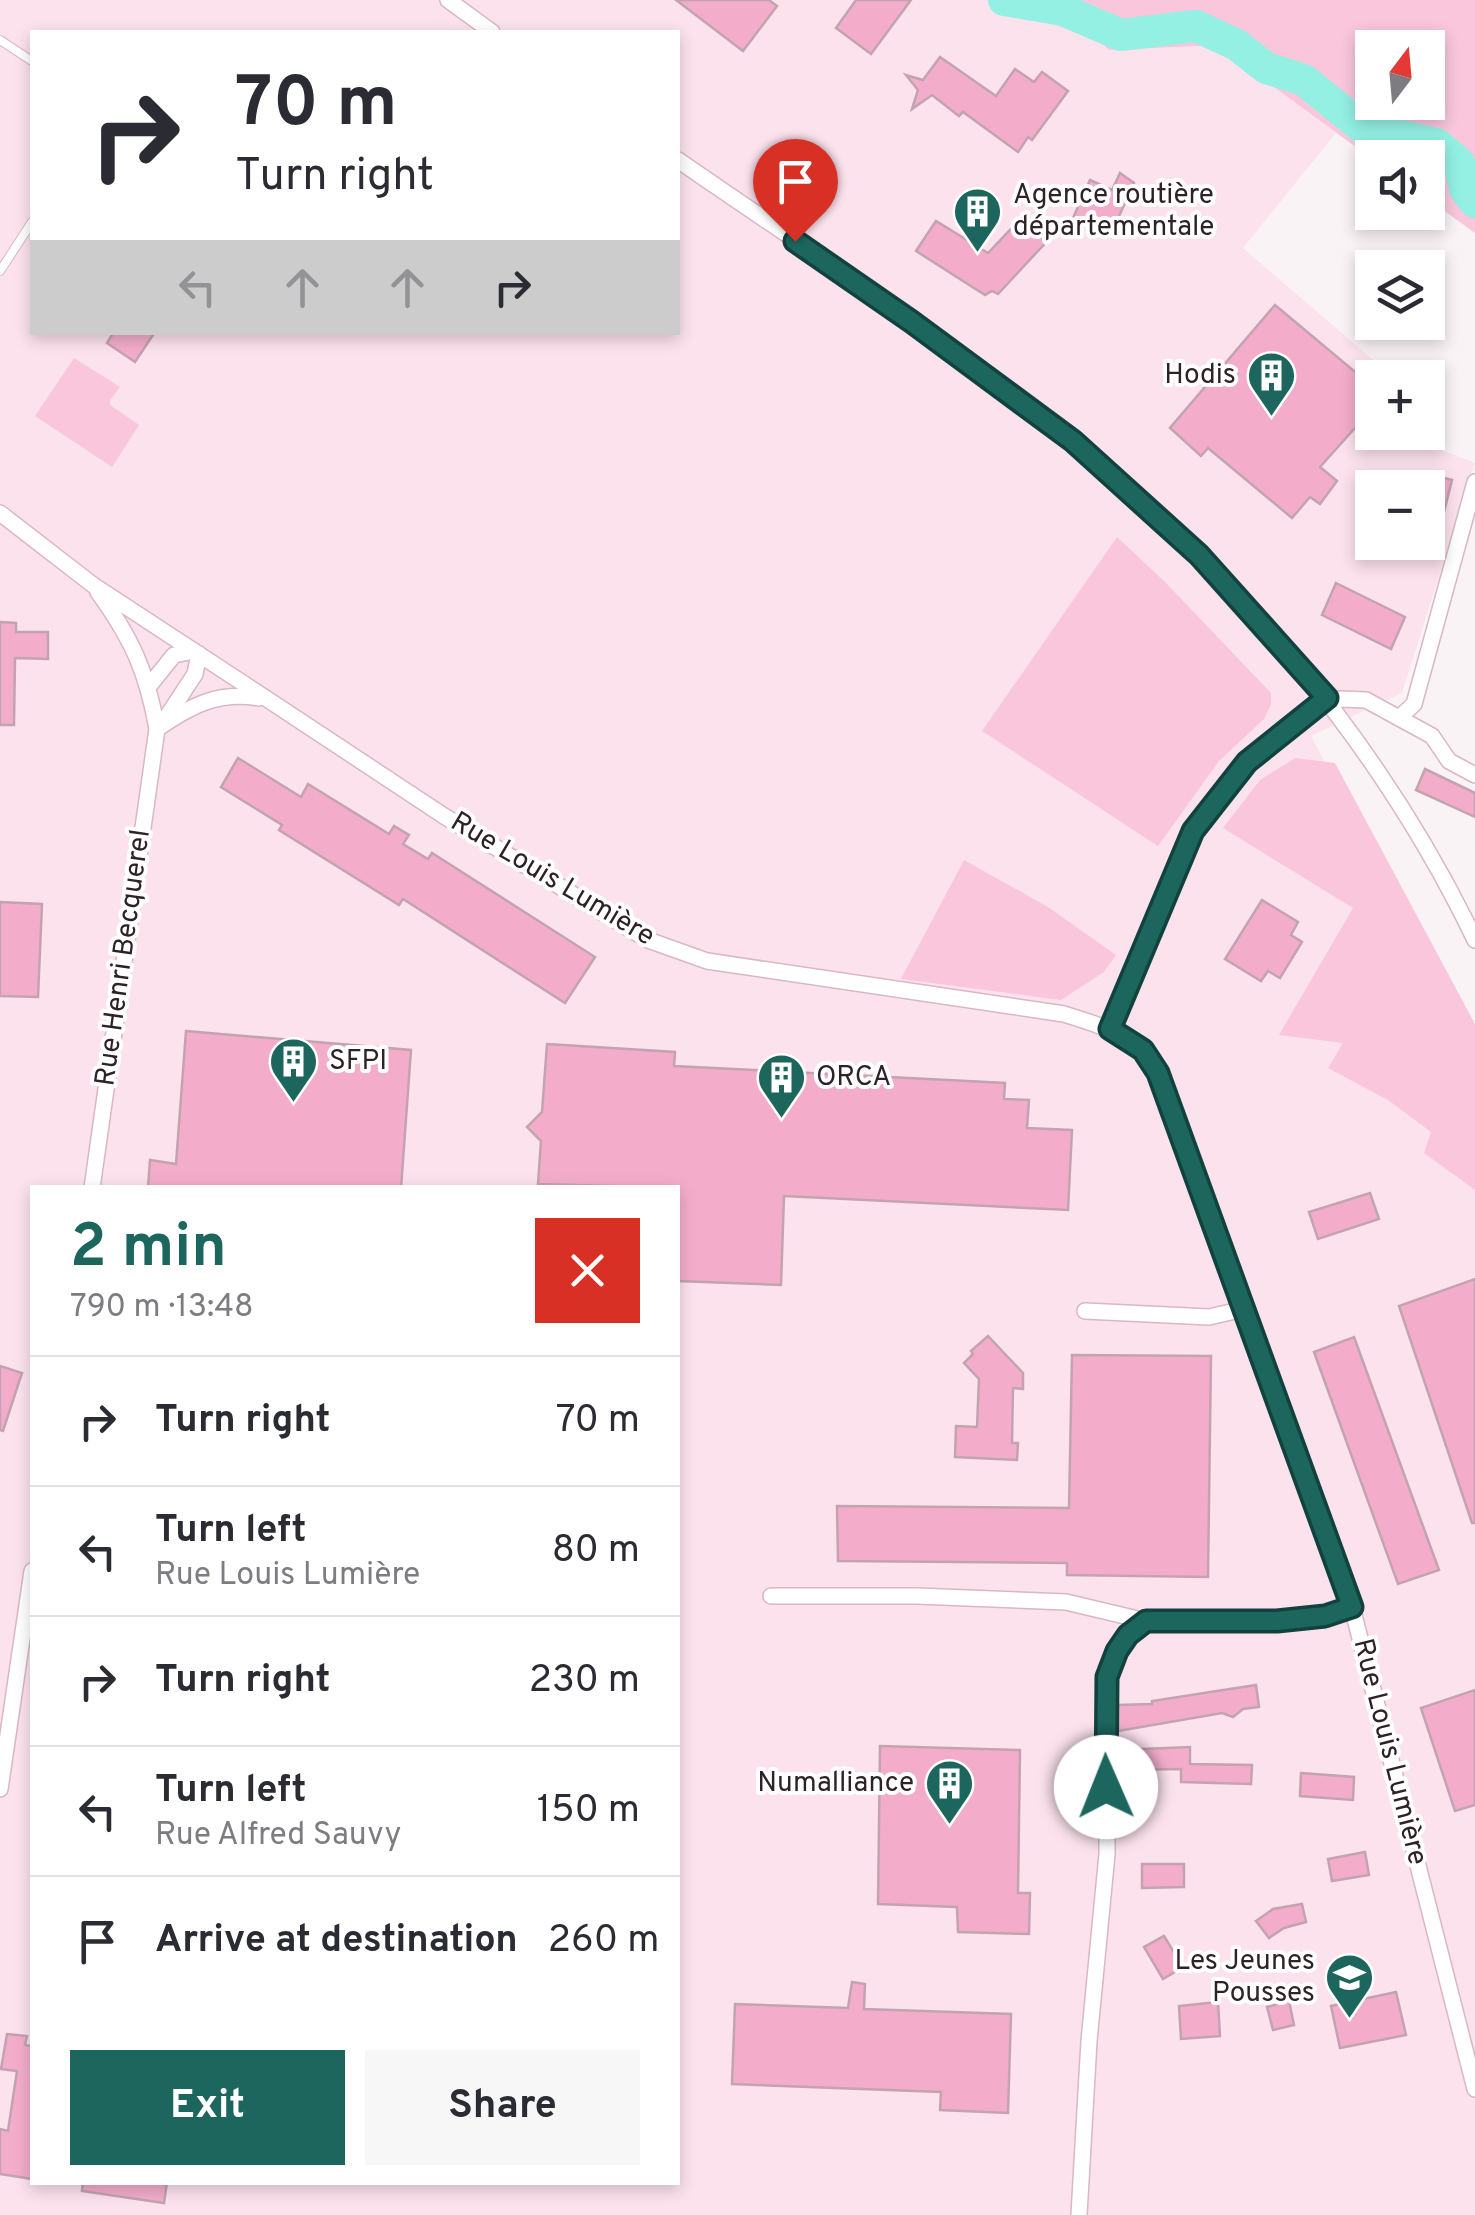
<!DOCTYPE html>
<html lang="en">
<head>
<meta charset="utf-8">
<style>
	:root { --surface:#fff; --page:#f7f7f7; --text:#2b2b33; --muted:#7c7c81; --line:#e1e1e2; --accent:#1c665e }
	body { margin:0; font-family:Overpass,sans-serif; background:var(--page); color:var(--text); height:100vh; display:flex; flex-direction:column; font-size:38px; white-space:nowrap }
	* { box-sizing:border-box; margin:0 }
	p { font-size:32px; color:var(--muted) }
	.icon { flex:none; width:55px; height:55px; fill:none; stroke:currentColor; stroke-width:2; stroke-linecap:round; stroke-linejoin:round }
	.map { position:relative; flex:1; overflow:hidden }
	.panel { position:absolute; left:30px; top:1185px; width:650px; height:1000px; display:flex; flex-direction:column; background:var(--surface); border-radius:0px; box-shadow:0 5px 15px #0003 }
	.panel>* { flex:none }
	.banner { position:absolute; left:30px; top:30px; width:650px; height:305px; border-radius:0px; box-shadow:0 5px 15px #0003; background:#fff; color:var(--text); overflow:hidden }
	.needle { width:65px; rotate:16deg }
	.fabs { position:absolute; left:1355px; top:30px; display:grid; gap:20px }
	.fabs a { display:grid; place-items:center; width:90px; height:90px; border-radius:0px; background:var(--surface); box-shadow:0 5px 15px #0003; font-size:50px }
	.pin { position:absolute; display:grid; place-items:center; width:85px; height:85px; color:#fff; margin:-102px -42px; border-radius:50% 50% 50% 0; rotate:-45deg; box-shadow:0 0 10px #0007 }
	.pin .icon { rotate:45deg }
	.me { position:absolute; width:110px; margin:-55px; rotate:359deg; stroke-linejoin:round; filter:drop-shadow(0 0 8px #0008) }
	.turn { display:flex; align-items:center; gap:35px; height:210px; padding:0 40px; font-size:45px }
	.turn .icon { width:130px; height:130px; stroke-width:2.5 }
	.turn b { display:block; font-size:70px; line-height:85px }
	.lanes { display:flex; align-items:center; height:95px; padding:0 40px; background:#0003; justify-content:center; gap:50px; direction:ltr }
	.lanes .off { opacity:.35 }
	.round { display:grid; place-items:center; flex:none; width:105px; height:105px; border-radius:0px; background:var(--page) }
	.head { display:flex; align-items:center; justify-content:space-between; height:170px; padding:0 40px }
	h1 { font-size:60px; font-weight:700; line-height:75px; color:var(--accent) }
	.button { display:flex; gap:20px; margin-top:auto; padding:20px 40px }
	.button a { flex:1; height:115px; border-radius:0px; background:var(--accent); color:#fff; font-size:40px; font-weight:700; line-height:115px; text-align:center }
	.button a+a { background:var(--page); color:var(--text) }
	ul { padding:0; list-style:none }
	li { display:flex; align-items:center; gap:30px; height:130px; padding:0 40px; border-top:2px solid var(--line) }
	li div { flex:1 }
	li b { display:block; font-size:38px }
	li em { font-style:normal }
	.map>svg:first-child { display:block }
	.built { fill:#fce2ed; fill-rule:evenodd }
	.green { fill:#f9c6db; fill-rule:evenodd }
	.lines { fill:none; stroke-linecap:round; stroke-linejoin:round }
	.river { stroke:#93f0e3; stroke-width:32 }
	.building { fill:#f3adcb; stroke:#c4a3b0; stroke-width:2.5 }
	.lane-casing { stroke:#d9b7c5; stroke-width:10 }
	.street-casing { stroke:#d9b7c5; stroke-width:18 }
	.lane { stroke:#fff; stroke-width:8 }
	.street { stroke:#fff; stroke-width:15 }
	.route-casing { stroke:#12423d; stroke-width:25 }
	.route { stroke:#1c665e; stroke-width:18 }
	.labels { text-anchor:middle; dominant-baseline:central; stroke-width:8; stroke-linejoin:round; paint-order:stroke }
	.poi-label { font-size:28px; fill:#2e2127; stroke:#fff; text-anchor:start }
	.street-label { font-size:28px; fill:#2e2127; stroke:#fff }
</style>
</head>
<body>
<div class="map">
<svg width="1475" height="2215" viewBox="0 0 1475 2215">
	<rect width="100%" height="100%" fill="#faf3f6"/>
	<path class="built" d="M0 0H993L1005 14 1063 11 1109 50 1223 45 1336 133 1243 248 1393 377 1372 378V432L1400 433 1475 463 1402 693 1311 736 1475 1044V2215H0ZM32 32H678V332H32ZM1372 488H1428V542H1372ZM32 1188H678V2182H32Z"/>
	<g class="green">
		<path d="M993 0H1475V233L1428 199V158L1372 159 1266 81 1223 45 1109 50 1063 11 1005 14ZM1372 48H1428V102H1372Z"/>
		<polygon points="74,358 120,387 110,400 110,405 139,425 112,467 35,416"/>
		<polygon points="1117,537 1165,582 1271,693 1271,704 1264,719 1219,761 1158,846 982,731"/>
		<polygon points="1295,758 1335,763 1475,1024 1475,1190 1424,1153 1431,1132 1388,1100 1328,1068 1343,1043 1279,1035 1353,908 1223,828 1260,780"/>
		<polygon points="964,860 1048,907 1116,955 1104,972 1061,1000 901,979"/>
	</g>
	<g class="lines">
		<polyline class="river" points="1004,0 1063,10 1121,35 1196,26 1237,45 1266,68 1304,80 1362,127 1437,144 1459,163 1465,189 1475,202"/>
	</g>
	<g class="building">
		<polygon points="676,0 769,0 777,6 743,51"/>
		<polygon points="856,0 911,0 871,54 836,28"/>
		<polygon points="940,57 996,96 1015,69 1034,82 1042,72 1068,91 1032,140 1028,137 1018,152 963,112 959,116 932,95 912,109 918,90 906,75 923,80"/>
		<polygon points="1120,173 1134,183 1111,234 1073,218 1090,180 1112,190"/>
		<polygon points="1025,214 1051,237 998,294 992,291 985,295 916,251 936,221 988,253"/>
		<polygon points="1275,305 1372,386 1372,409 1320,467 1337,481 1320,504 1310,497 1292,518 1208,448 1201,456 1170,428"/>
		<polygon points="114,332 155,332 135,362 107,343"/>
		<polygon points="1428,474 1452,480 1444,512 1428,508"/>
		<polygon points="1336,583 1405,617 1391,649 1322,615"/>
		<polygon points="0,622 16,623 16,632 48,632 48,659 15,658 14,725 0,725"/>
		<polygon points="238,758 301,797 308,784 389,834 394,826 409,835 403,844 428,859 432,853 595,957 565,1003 403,899 399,905 279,830 282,825 221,787"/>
		<polygon points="1425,769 1475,793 1475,817 1416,790"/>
		<polygon points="1262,900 1298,922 1291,935 1302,942 1280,978 1268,971 1261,981 1225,959"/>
		<polygon points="0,902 42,904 38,997 0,996"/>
		<polygon points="186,1031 411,1050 401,1188 148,1188 150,1160 176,1164"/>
		<polygon points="547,1044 675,1052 674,1066 1005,1083 1004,1099 1029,1100 1027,1128 1072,1130 1068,1210 784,1196 781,1285 678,1281 678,1188 538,1184 541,1141 527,1127 542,1112"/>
		<polygon points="1370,1193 1379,1219 1318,1239 1309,1212"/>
		<polygon points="1475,1279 1475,1523 1472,1523 1399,1306"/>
		<polygon points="988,1336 1023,1373 1023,1389 1013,1388 1012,1443 1018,1443 1017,1460 955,1457 956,1426 977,1427 979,1379 964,1363 973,1354 971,1351"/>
		<polygon points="1354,1337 1439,1570 1398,1584 1314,1352"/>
		<polygon points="1072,1355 1211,1356 1208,1577 1067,1575 1067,1563 838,1561 837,1506 1069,1508"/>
		<polygon points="0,1366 22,1373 3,1431 0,1430"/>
		<polygon points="1256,1685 1259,1707 1243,1709 1233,1717 1222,1713 1118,1731 1118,1705 1152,1704 1152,1701"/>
		<polygon points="1475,1690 1475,1805 1455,1811 1421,1708"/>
		<polygon points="880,1746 1020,1750 1018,1893 1030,1893 1029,1934 958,1932 957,1907 878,1904"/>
		<polygon points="1190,1747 1190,1764 1252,1765 1251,1784 1181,1782 1181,1769 1118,1770 1118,1750"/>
		<polygon points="1301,1773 1354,1777 1353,1800 1300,1796"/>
		<polygon points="1365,1852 1369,1875 1332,1881 1328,1859"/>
		<polygon points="1142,1864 1184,1864 1184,1887 1142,1888"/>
		<polygon points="1302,1904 1306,1922 1284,1928 1269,1938 1256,1921 1273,1909"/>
		<polygon points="1164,1936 1183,1967 1163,1979 1144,1947"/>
		<polygon points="852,1982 865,1984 864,2009 1011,2014 1008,2113 940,2110 941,2092 732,2084 735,2004 848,2008"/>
		<polygon points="1396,1992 1406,2035 1340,2048 1331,2006"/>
		<polygon points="1289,2001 1294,2025 1273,2030 1267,2007"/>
		<polygon points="1218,2002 1220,2036 1181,2039 1179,2006"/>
		<polygon points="7,2034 27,2036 25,2045 32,2046 32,2179 0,2174 0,2129 8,2131 17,2071 1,2069"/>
		<polygon points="83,2182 167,2182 164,2203 82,2191"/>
	</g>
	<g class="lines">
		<defs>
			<g id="lane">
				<polyline points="0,40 32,61"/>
				<polyline points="0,271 32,222"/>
			</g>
			<g id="street">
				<polyline points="448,0 492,32"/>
				<path d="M678 160C809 251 950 340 1073 441 1238 577 1382 746 1475 940"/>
				<path d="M0 513 93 585 267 699 444 816 648 940 707 961 1064 1014C1106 1027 1132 1035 1158 1073L1352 1607 1475 2089"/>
				<polyline points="149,686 174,655 194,651"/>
				<polyline points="1331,704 1340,699 1366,700 1432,736 1449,761 1475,775"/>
				<polyline points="166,718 195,674 199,654"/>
				<polyline points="1399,718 1414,704 1475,482"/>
				<path d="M157 729C190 706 218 691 259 698"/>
				<polyline points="1111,1029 1193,831 1247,762 1327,698"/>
				<path d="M92 1188 157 729C147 672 132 639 98 592"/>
				<polyline points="1085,1311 1209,1317 1244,1309"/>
				<polyline points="771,1596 917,1596 1066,1602 1146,1621 1277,1621 1325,1616 1352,1607"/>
				<polyline points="0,1789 32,1571"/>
				<path d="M1079 2215 1089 2041 1107 1854V1677C1117 1652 1126 1637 1146 1621"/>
			</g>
		</defs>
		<use href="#lane" class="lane-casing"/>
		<use href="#street" class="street-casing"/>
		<use href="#lane" class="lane"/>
		<use href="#street" class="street"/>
	</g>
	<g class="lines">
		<defs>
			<polyline id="route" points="795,241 912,322 1073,441 1199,555 1327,698 1247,762 1193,831 1110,1029 1143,1050 1158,1073 1352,1607 1325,1616 1277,1621 1146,1621 1128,1635 1117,1651 1107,1677 1106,1787"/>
		</defs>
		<use href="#route" class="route-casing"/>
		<use href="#route" class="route"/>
	</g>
	<defs>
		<symbol id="building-pin" viewBox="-11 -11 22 30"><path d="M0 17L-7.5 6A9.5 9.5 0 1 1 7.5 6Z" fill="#1c665e" stroke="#fff"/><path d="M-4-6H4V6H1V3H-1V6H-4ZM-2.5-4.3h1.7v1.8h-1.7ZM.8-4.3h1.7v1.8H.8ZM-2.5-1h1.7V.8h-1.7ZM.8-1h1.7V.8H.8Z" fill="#fff"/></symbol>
		<symbol id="school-pin" viewBox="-11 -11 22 30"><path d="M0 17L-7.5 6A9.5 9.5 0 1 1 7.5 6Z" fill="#1c665e" stroke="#fff"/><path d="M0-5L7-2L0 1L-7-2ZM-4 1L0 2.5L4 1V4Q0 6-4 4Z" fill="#fff"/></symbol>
	</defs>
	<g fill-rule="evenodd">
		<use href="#building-pin" x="950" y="184" width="55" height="75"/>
		<use href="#building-pin" x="1244" y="348" width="55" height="75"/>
		<use href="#building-pin" x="266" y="1034" width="55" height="75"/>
		<use href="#building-pin" x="754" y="1050" width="55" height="75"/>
		<use href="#building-pin" x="922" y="1756" width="55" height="75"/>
		<use href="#school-pin" x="1322" y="1950" width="55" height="75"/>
	</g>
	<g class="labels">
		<g class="poi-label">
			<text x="1013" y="196">Agence routière<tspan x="1013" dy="32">départementale</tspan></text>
			<text x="1236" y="376" text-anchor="end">Hodis</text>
			<text x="329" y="1062">SFPI</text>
			<text x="816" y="1078">ORCA</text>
			<text x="914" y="1784" text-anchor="end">Numalliance</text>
			<text x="1315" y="1962" text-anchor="end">Les Jeunes<tspan x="1315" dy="32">Pousses</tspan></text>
		</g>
		<g class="street-label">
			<text transform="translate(552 880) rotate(31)">Rue Louis Lumière</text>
			<text transform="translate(124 958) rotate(-82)">Rue Henri Becquerel</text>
			<text transform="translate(1389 1752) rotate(76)">Rue Louis Lumière</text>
		</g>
	</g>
</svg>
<div class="fabs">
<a><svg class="needle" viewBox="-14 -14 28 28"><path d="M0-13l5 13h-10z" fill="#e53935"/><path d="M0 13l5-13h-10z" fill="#7c7c81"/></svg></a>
<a><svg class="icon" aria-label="sound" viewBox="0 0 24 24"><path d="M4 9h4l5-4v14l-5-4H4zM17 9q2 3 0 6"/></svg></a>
<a><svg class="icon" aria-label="layers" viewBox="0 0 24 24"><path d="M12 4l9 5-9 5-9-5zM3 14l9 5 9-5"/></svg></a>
<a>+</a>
<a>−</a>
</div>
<div class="pin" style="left:795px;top:241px;background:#d93025"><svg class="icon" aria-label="arrive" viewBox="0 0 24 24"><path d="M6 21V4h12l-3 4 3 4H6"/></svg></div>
<svg class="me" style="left:1106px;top:1787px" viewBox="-20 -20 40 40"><circle r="19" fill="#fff"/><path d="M0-13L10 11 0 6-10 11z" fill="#1c665e"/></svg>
<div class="banner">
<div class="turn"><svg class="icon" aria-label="right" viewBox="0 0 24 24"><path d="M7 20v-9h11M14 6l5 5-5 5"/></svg><div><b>70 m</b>Turn right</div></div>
<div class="lanes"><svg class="icon off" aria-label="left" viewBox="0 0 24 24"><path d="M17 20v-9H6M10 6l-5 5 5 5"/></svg><svg class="icon off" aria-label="ahead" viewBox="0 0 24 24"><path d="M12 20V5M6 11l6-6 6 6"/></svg><svg class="icon off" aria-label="ahead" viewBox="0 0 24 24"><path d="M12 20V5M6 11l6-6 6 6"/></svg><svg class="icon" aria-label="right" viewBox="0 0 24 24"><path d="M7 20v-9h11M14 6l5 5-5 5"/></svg></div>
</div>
<section class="panel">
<div class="head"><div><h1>2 min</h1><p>790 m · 13:48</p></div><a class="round" style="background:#d93025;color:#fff"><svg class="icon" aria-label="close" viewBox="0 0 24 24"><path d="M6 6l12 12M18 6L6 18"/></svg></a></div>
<ul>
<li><svg class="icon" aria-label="right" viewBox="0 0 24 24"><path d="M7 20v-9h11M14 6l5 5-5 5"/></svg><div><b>Turn right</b></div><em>70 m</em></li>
<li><svg class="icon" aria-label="left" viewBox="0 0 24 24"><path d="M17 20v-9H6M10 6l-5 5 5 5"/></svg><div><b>Turn left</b><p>Rue Louis Lumière</p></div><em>80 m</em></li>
<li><svg class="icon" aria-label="right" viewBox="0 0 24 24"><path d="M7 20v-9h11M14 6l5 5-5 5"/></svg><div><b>Turn right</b></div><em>230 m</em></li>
<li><svg class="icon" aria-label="left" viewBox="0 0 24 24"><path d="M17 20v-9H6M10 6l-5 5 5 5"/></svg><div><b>Turn left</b><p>Rue Alfred Sauvy</p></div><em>150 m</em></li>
<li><svg class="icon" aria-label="arrive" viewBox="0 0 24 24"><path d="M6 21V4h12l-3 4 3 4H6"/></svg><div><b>Arrive at destination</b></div><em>260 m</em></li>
</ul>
<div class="button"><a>Exit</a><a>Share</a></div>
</section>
</div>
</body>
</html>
